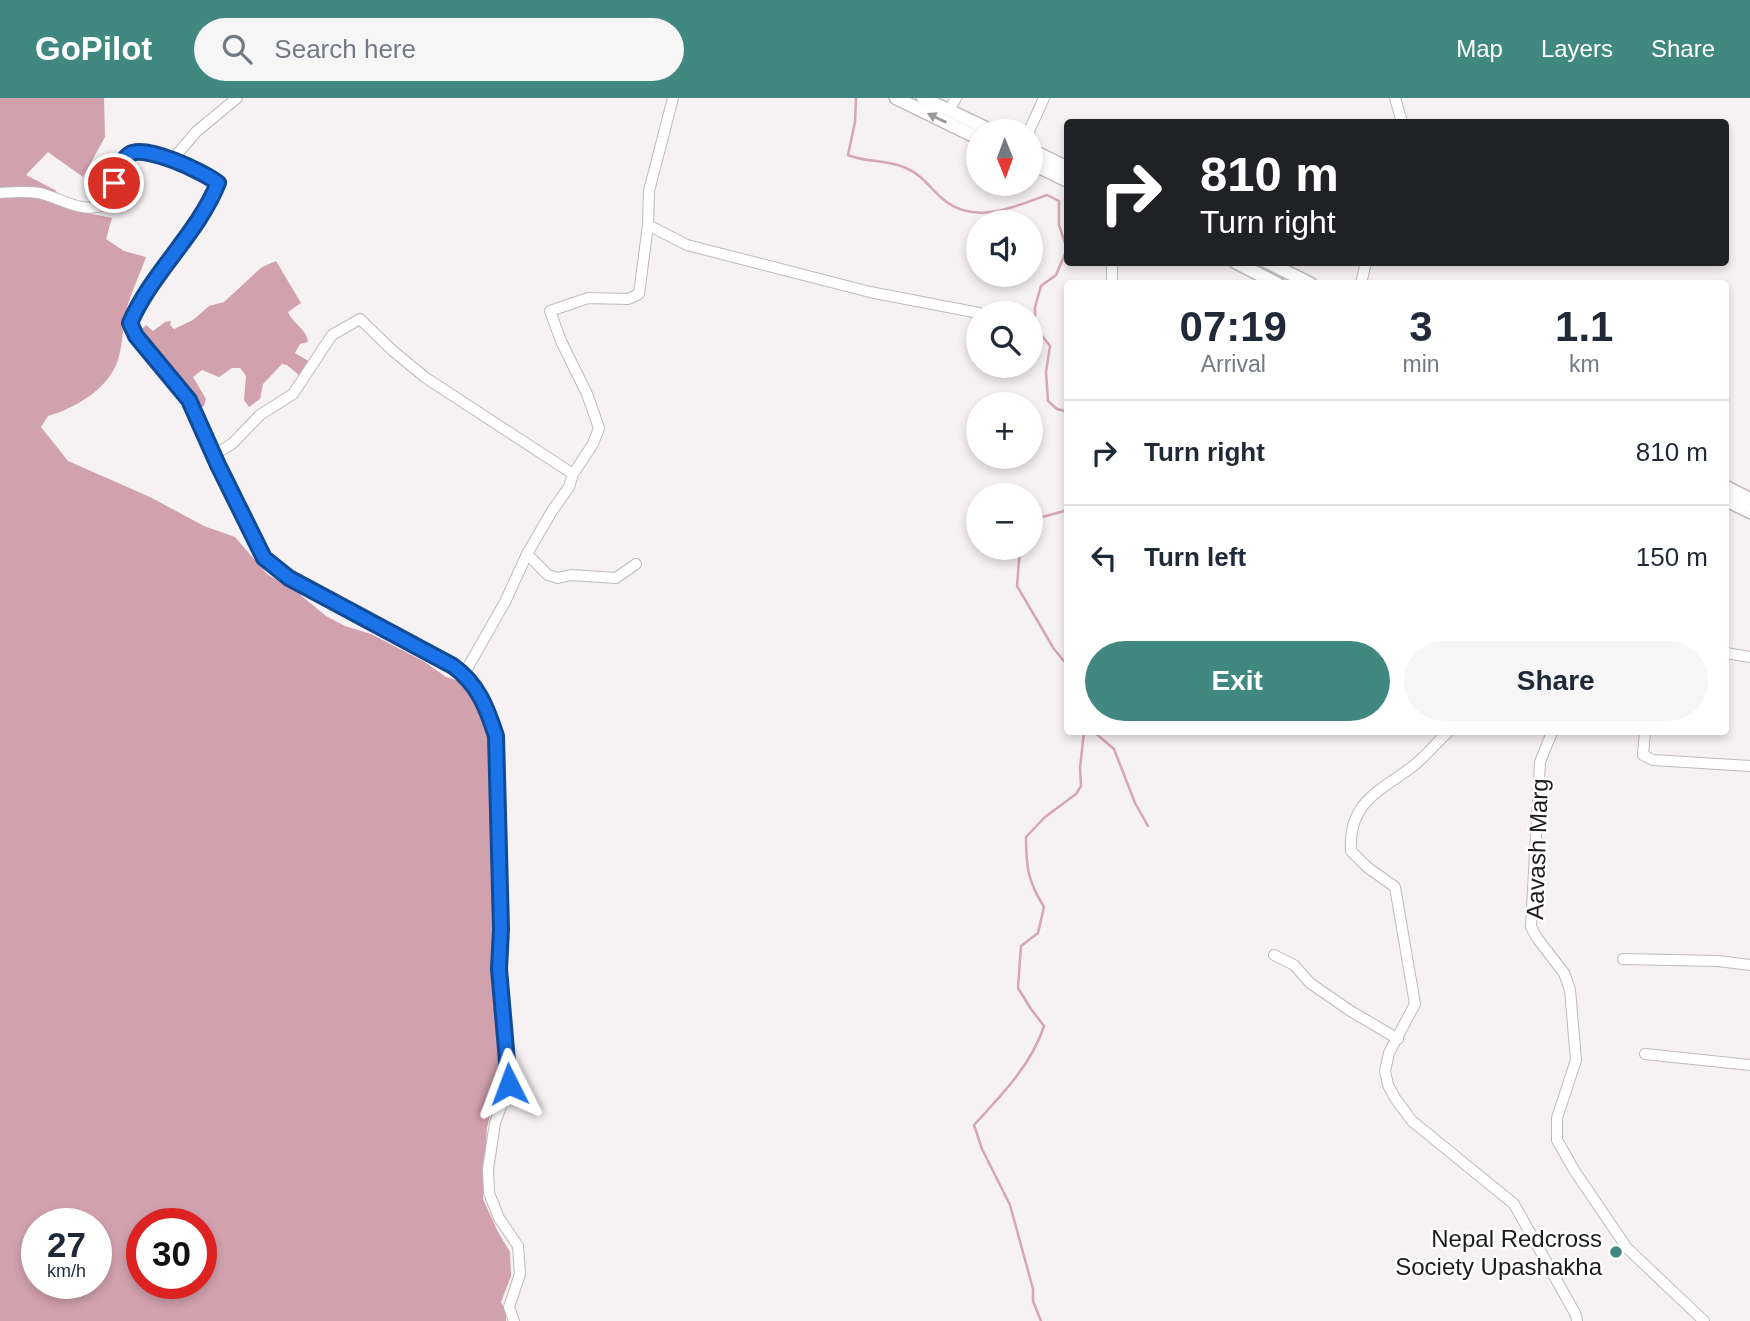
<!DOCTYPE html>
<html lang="en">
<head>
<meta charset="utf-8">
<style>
	:root { --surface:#fff; --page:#f6f6f7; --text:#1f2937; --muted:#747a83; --line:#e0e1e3; --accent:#418881 }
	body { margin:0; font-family:Helvetica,sans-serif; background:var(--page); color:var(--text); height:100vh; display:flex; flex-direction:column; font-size:26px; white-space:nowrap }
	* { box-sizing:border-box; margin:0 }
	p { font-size:23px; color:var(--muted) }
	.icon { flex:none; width:38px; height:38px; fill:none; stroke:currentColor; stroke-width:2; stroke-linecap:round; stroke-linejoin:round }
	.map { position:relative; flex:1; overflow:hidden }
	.drawer { position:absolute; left:1064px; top:182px; width:665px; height:455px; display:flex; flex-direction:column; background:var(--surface); border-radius:7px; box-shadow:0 4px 10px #0003 }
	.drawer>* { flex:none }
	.guide { position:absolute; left:1064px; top:21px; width:665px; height:147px; border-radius:7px; box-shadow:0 4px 10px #0003; background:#202124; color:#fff; overflow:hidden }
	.needle { width:46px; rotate:179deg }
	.buttons { position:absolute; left:966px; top:21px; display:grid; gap:14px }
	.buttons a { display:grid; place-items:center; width:77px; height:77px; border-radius:50%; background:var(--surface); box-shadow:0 4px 10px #0003; font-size:35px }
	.speed { position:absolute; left:21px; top:1110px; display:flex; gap:14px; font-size:35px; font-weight:700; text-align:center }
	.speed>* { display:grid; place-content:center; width:91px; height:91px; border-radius:50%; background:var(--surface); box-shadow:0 4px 10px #0003; line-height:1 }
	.speed small { font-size:18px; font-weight:400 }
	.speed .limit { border:10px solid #d22; background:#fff; color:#111 }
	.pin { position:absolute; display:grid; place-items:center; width:60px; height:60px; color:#fff; margin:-30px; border:4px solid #fff; border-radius:50%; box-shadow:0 2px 7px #0007 }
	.me { position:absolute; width:77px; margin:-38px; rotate:357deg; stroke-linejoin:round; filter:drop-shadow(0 0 5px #0008) }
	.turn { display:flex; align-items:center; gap:24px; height:147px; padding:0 21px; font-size:32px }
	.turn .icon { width:91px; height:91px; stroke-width:2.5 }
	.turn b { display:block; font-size:49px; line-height:60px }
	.eta { display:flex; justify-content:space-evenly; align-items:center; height:119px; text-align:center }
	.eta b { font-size:42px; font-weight:700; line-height:49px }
	.cta { display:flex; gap:14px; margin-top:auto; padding:14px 21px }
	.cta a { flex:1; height:80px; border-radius:42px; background:var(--accent); color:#fff; font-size:28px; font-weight:700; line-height:80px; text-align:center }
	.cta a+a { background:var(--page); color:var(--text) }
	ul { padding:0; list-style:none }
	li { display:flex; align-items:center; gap:21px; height:105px; padding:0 21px; border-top:2px solid var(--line) }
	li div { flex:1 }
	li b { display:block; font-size:26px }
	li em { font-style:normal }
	header { display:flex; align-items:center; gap:42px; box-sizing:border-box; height:98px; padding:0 35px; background:var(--accent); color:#fff }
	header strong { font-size:33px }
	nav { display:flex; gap:38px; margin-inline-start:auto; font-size:24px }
	.search { width:490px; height:63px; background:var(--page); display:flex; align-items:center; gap:18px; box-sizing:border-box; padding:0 24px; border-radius:38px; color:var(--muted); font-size:26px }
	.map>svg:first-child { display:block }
	.forest { fill:#d1a1ae; fill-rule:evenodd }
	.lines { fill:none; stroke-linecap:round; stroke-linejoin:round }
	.stream { stroke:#d6a6b3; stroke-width:2.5 }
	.minor-casing { stroke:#bfbabb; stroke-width:12 }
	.major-casing { stroke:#bfbabb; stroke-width:15 }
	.minor { stroke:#fff; stroke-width:10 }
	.major { stroke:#fff; stroke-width:12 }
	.oneway { fill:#999 }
	.route-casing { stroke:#114b97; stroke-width:18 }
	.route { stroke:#1a73e8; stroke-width:12 }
	.poi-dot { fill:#418881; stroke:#fff; stroke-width:2.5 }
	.labels { text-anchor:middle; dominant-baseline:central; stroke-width:5; stroke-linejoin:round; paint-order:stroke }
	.street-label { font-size:24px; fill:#1d1c1c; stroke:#fff }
	.poi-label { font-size:24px; fill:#1d1c1c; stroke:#fff; text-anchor:end }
</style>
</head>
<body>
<header>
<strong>GoPilot</strong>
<div class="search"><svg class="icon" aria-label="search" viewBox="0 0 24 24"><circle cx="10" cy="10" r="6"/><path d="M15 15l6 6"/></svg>Search here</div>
<nav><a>Map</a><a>Layers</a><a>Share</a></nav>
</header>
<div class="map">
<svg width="1750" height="1223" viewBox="0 0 1750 1223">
	<rect width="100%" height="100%" fill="#f6f1f2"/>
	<g class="forest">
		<path d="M0 0H104L105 39 83 79 48 54 26 77 55 92 73 112 112 120 106 141 124 153 146 159C140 176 132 192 127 210 123 226 123 242 119 258 112 289 76 310 48 318L41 329 68 363 150 399 204 428 235 439 267 476 298 495 326 518 345 528 371 536 425 564 446 579 465 585 483 617 489 642 492 669V745L496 839 495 899 503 957 487 1030 483 1101 498 1134 510 1154 511 1178 501 1204 506 1215V1223H0ZM37 1125H96V1185H37ZM142 1125H201V1185H142Z"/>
		<path d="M276 163 301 205 288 214C293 226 307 231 308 244L300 246 295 255 310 264 300 278 287 267 282 266 263 286 260 301 249 309 244 302 246 278 240 270H232L219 279 202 272 193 279 206 301 204 308 199 310 167 263 157 254 142 231 146 227 153 233 165 224 171 223 170 227 174 231 193 222 209 208 224 204 262 169Z"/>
	</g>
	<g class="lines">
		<g class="stream">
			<path d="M856 0 855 24 848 57C866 65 887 61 906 70 925 78 933 95 948 105 978 126 1017 108 1047 97L1059 103V127L1067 151 1056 177 1041 188 1035 209V229L1050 248 1046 274 1048 303 1057 311 1068 314"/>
			<polyline points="1031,422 1068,412"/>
			<polyline points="1020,450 1017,488 1054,551 1068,568"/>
			<polyline points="1094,634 1114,651 1135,705 1148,728"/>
			<path d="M1041 1223 1033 1203V1191L1010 1107 982 1051 974 1027C1001 998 1032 966 1044 928L1031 911 1018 890 1021 848 1038 835 1044 809C1028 783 1026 770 1026 739L1045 719 1076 696 1081 688 1080 670 1084 634"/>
		</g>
		<defs>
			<g id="minor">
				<polyline points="1395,0 1402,24"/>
				<polyline points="949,12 956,0"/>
				<polyline points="1029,33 1044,0"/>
				<polyline points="172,62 218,85 205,112 135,212 130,225 136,238 189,302 218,367 264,460 289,480 441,560 464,576 479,594 496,638 501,831 499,871 509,986 495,1025 488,1071 489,1095 499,1120 518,1148 520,1176 509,1209 514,1223"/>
				<path d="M0 95C13 94 26 93 39 95 61 100 81 116 104 107 113 93 118 53 139 53 151 53 161 59 172 62L197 33 237 0"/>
				<polyline points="648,127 687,147 870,194 979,215"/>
				<polyline points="1112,186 1112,164"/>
				<polyline points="1361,186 1366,164"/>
				<polyline points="214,357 233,345 260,317 293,296 332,237 360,221 393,253 426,280 573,376"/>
				<polyline points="527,456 548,477 558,480 571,477 616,480 636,466"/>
				<polyline points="1726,555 1750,559"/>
				<polyline points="464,576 505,504 527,456 552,413 569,389 573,376 593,346 599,330 587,296 561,243 550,213 588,200 628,201 639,196 648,127 649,93 673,0"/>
				<path d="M1448 634C1436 645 1425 659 1412 669 1378 694 1348 705 1351 753L1367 769 1395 789 1415 906 1389 955 1385 973 1388 987 1395 1000 1412 1023 1514 1106 1576 1217 1577 1223"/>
				<polyline points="1552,634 1540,664 1531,829 1537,840 1564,875 1570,892 1576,962 1557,1020 1557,1042 1574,1072 1627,1150 1704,1223"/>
				<polyline points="1645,634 1643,657 1653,662 1750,668"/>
				<polyline points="1274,857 1294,867 1310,885 1349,912 1398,941"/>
				<polyline points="1623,861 1718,863 1750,867"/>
				<polyline points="1645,956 1750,967"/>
			</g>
			<g id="major">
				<polyline points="896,0 978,40"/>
				<polyline points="923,0 992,33"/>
				<polyline points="1031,52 1068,70"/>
				<polyline points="1031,65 1068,83"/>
				<polyline points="1235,164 1278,186"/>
				<polyline points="1267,164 1311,186"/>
				<polyline points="1726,389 1750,401"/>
				<polyline points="1726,402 1750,414"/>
			</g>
		</defs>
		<use href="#minor" class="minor-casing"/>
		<use href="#major" class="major-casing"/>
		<use href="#minor" class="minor"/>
		<use href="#major" class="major"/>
	</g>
	<defs><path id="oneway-solid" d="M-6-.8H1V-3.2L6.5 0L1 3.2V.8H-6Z" transform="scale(1.75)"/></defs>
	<use class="oneway" href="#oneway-solid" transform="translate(937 20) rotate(-154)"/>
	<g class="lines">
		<defs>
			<path id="route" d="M114 85C117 75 121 62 130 56 145 46 204 74 218 85 197 137 152 174 130 225L136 238 189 302 218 367 264 460 289 480 453 568C478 586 487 610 496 638L501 831 499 871 509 986"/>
		</defs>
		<use href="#route" class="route-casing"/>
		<use href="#route" class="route"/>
	</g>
	<circle class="poi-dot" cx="1616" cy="1154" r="7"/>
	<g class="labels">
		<g class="street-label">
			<text transform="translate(1537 751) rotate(-88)">Aavash Marg</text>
		</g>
		<g class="poi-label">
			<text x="1602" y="1140">Nepal Redcross<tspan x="1602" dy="28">Society Upashakha</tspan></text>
		</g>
	</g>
</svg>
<div class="buttons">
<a><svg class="needle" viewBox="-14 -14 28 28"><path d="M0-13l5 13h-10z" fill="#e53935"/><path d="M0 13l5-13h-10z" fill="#747a83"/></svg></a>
<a><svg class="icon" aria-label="sound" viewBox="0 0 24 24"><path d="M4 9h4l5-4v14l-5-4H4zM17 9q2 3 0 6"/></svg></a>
<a><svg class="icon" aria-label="search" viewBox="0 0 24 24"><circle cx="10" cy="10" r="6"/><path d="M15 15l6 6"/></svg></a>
<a>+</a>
<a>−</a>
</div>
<div class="speed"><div>27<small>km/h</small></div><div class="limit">30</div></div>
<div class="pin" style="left:114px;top:85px;background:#d93025"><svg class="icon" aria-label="arrive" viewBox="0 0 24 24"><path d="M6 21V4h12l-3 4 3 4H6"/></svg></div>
<svg class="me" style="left:509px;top:986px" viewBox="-20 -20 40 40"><path d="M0-17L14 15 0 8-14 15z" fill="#1a73e8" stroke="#fff" stroke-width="4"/></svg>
<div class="guide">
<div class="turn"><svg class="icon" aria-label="right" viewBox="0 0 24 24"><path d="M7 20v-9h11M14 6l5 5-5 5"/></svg><div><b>810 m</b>Turn right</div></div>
</div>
<section class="drawer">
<div class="eta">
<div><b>07:19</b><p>Arrival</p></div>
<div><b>3</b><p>min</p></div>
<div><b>1.1</b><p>km</p></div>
</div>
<ul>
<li><svg class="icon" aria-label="right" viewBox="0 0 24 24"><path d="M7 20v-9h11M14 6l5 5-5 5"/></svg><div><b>Turn right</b></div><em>810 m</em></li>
<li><svg class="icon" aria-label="left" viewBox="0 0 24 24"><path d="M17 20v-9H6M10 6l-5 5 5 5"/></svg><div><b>Turn left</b></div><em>150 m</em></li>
</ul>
<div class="cta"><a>Exit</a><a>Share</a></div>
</section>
</div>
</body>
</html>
